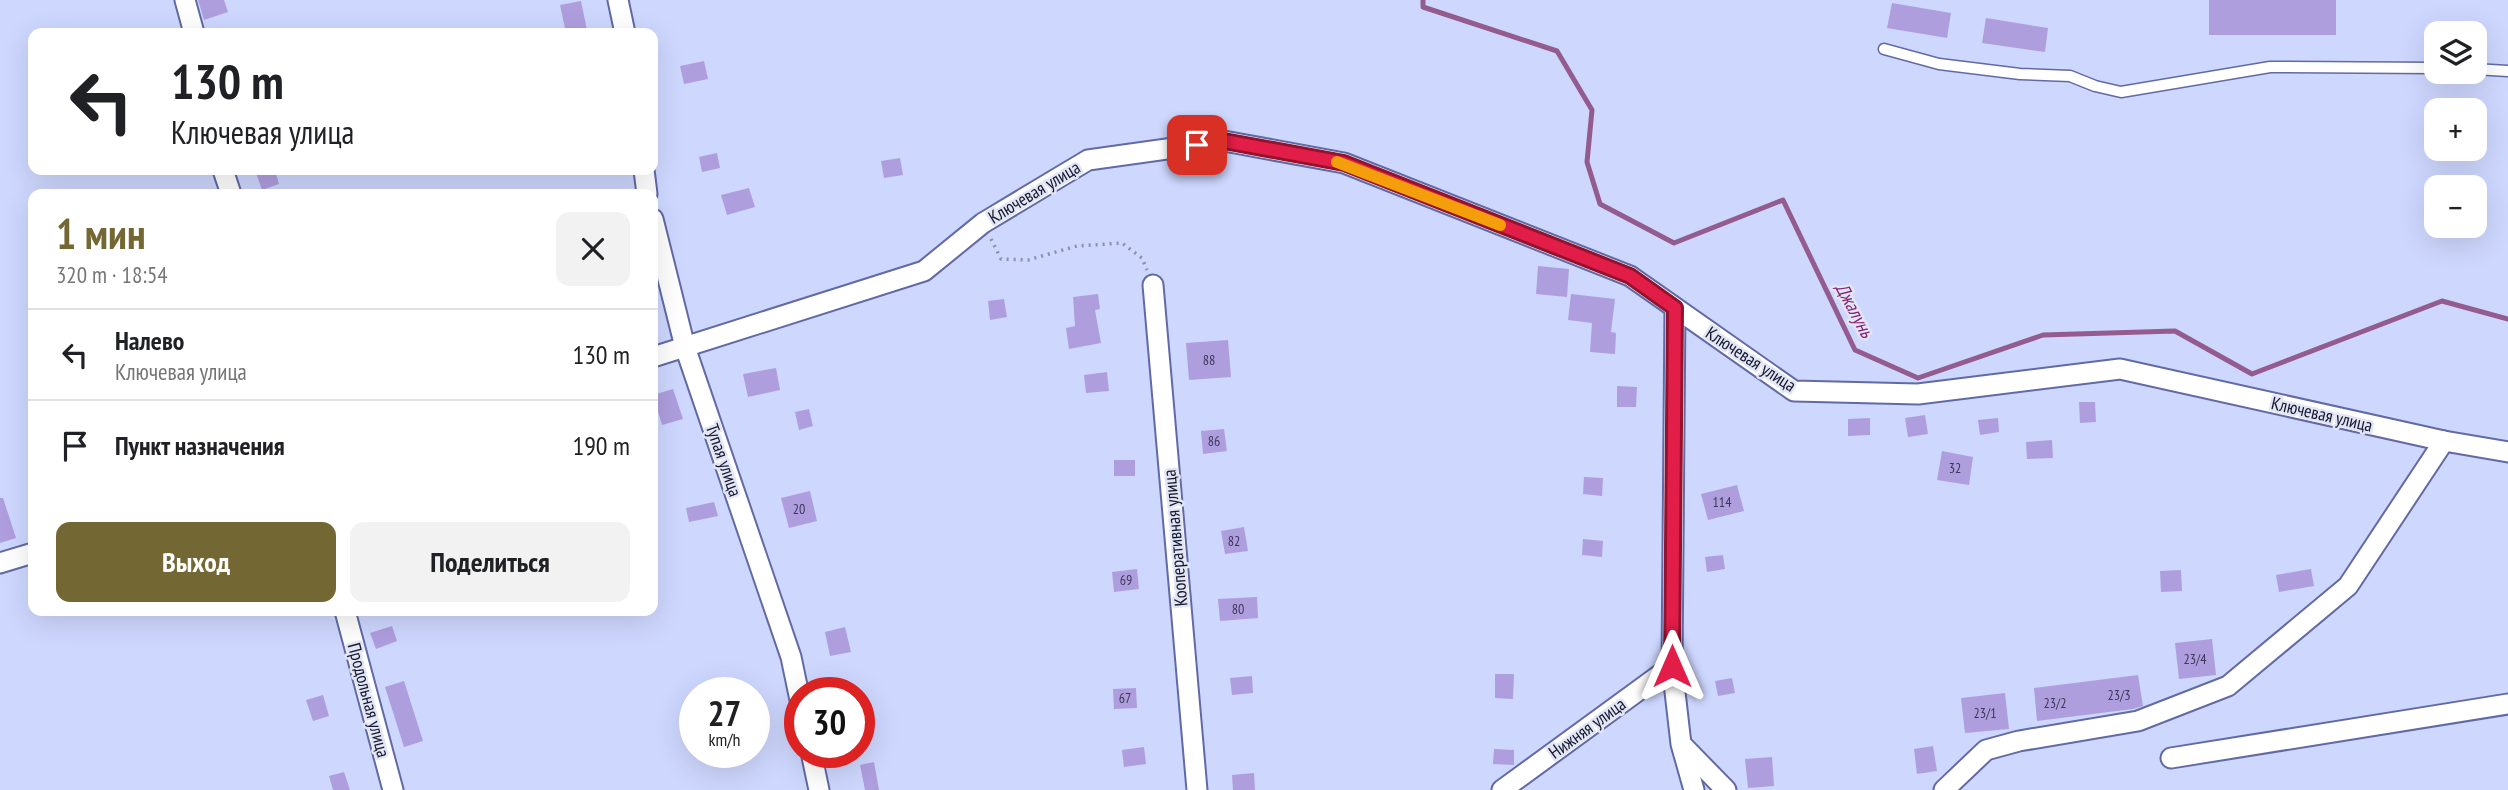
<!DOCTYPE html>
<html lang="ru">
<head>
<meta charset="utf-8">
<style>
	:root { --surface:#fff; --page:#f2f2f2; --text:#202124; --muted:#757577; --line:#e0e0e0; --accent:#736734 }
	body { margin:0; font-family:"PT Sans Narrow",sans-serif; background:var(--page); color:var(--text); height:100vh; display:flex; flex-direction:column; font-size:26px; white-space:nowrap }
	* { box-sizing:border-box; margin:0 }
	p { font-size:23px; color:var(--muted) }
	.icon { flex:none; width:38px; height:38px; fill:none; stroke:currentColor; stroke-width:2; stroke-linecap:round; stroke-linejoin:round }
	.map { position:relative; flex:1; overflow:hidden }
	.sheet { position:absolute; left:28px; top:189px; width:630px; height:427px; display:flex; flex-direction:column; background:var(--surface); border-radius:14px; box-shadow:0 7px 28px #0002 }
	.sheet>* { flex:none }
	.top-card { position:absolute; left:28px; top:28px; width:630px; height:147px; border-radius:14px; box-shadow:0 7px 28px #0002; background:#fff; color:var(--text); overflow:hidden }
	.tools { position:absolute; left:2424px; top:21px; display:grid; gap:14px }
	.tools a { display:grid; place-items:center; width:63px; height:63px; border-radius:14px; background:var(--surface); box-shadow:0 7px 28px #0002; font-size:35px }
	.speed { position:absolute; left:679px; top:677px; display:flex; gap:14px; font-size:35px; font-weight:700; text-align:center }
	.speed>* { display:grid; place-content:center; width:91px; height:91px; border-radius:50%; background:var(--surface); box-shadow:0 7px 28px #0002; line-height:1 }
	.speed small { font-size:18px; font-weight:400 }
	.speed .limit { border:10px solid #d22; background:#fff; color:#111 }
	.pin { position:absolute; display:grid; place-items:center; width:60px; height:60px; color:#fff; margin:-30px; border-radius:14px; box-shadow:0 4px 10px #0006 }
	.me { position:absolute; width:77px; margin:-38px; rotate:0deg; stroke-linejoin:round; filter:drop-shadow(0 0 5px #0008) }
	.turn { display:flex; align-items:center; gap:24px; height:147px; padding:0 28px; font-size:32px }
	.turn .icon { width:91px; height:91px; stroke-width:2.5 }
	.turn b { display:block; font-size:49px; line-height:60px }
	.round { display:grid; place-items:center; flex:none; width:74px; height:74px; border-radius:14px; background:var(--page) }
	.overview { display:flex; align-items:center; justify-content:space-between; height:119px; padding:0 28px }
	h1 { font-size:42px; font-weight:600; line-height:52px; color:var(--accent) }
	.button { display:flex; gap:14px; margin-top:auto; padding:14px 28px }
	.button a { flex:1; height:80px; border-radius:14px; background:var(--accent); color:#fff; font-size:28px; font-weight:600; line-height:80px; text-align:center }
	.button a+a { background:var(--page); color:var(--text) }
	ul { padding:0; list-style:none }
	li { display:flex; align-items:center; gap:21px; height:91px; padding:0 28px; border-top:2px solid var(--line) }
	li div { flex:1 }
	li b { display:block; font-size:26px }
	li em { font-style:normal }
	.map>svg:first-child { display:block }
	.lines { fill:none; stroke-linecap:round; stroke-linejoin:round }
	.stream { stroke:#945b8e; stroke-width:5 }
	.building { fill:#af9ede }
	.lane-casing { stroke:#616aa5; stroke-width:13 }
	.street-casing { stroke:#616aa5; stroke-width:23 }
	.path { stroke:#888fb0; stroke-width:3.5; stroke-dasharray:2 5; stroke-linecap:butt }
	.lane { stroke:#fff; stroke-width:10 }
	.street { stroke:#fff; stroke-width:19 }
	.route-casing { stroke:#92132f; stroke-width:18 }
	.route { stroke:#e11d48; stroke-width:12 }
	.slow { stroke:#f59e0b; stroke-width:12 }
	.labels { text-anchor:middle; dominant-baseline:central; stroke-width:5; stroke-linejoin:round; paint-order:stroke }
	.number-label { font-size:14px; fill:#3a3859 }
	.street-label { font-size:18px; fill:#13162d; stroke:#e2e5f3 }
	.water-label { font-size:19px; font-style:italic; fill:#862374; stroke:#e2e5f3 }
</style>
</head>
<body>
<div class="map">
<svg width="2508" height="790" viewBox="0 0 2508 790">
	<rect width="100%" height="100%" fill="#ced7fe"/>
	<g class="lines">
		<polyline class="stream" points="1423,0 1423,7 1557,51 1592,110 1587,162 1600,204 1674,243 1783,200 1855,350 1918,378 2043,335 2175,331 2252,374 2442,301 2508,319"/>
	</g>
	<g class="building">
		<polygon points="198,0 224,0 228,12 204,20"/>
		<rect x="2209" y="0" width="127" height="35"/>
		<polygon points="581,1 587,30 566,33 560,5"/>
		<polygon points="1892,3 1951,13 1947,38 1887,28"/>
		<polygon points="1986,18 2048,28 2045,52 1982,43"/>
		<polygon points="704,61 708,79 684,84 680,66"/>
		<polygon points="717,153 720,168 702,172 699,157"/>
		<polygon points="900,158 903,175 884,178 881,161"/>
		<polygon points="255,170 275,170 279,184 262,190"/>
		<polygon points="749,188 755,207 727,215 721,195"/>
		<polygon points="1538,266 1569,269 1567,297 1536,294"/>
		<polygon points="1098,294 1100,309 1095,310 1101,343 1069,349 1066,328 1075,326 1073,297"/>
		<polygon points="1571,294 1615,299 1611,332 1616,333 1615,354 1590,352 1592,323 1568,320"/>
		<polygon points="1004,299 1007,317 990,320 988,301"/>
		<polygon points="1228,340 1231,377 1189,380 1186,343"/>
		<polygon points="776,368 780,390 748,397 743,374"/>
		<polygon points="1107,372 1109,391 1086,393 1084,375"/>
		<polygon points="1617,386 1637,387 1636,407 1617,407"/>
		<polygon points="673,389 683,419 662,425 653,395"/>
		<polygon points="2079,402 2095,402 2096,422 2080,423"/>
		<polygon points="809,409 813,426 799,430 795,412"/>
		<polygon points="1925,415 1928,434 1908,437 1905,418"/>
		<polygon points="1870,418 1870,435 1848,436 1848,419"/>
		<polygon points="1998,418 1999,432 1980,435 1978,420"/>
		<polygon points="1224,429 1227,451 1203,454 1201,431"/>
		<polygon points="2052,440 2053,458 2027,459 2026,442"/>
		<polygon points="1942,451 1973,457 1969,485 1937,480"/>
		<rect x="1114" y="460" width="21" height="16"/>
		<polygon points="1584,477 1603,478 1602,496 1583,494"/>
		<polygon points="1737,485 1744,511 1708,520 1701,494"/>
		<polygon points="810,491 817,521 789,528 781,498"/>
		<polygon points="0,498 3,498 16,538 0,543"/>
		<polygon points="714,502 718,516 689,522 686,508"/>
		<polygon points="1244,527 1248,551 1225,554 1221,531"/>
		<polygon points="1583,539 1603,541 1602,557 1582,555"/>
		<polygon points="1723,555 1725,569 1707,572 1705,557"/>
		<polygon points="1137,569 1139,589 1114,592 1112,572"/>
		<polygon points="2311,569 2314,586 2279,592 2276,575"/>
		<polygon points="2181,570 2182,591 2161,592 2160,571"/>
		<polygon points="1257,597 1258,618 1220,621 1218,599"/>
		<polygon points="392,626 397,641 376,649 370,633"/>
		<polygon points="845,627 851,652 830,656 825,632"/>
		<polygon points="2212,639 2216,675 2179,679 2175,643"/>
		<polygon points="1495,674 1514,674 1513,699 1495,698"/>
		<polygon points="2138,675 2143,706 2133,709 2037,721 2034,688"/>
		<polygon points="1252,676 1253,693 1232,695 1230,678"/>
		<polygon points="1732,678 1735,693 1718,696 1715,681"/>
		<polygon points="404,681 423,741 404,747 385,687"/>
		<polygon points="1136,688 1137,708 1114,709 1113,689"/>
		<polygon points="2005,693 2009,729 1965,733 1961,698"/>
		<polygon points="323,695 329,716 313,721 306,700"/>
		<polygon points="1933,746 1937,771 1917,774 1914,749"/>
		<polygon points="1144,747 1146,764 1124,767 1122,750"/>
		<polygon points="1494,749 1514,750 1514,765 1493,764"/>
		<polygon points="1772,757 1774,786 1748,788 1745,759"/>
		<polygon points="874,762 879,790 865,790 860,765"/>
		<polygon points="344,772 350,790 333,790 329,776"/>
		<polygon points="1254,773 1255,790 1233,790 1232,775"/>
	</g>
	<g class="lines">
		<defs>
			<g id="lane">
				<polyline points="1884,49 1939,64 2020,74 2070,76 2095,86 2121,92 2270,67 2436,68"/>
				<polyline points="2474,69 2508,71"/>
			</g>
			<g id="street">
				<polyline points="185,0 194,33"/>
				<polyline points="618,0 625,33"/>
				<polyline points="223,170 231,194"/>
				<polyline points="644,170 647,194"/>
				<polyline points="653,219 685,347 791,657 800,700"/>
				<polyline points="1153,285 1197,790"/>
				<polyline points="1675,308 1672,666 1681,744 1694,790"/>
				<polyline points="653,357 924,271 983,223 1088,160 1224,141 1344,163 1630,276 1794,391 1918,394 2120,369 2444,441 2508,452"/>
				<polyline points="0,563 33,553"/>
				<polyline points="345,611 393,790"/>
				<polyline points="1684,747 1726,790"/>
				<polyline points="811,752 819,790"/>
				<polyline points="2171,758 2508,704"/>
				<polyline points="1502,790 1672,666"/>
				<polyline points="1944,790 1986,750 2019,741 2138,721 2228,686 2348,586 2444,441"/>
			</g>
		</defs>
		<use href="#lane" class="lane-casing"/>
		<use href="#street" class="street-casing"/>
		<polyline class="path" points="991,239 1001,259 1028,260 1077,246 1122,243 1142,258 1147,270"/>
		<use href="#lane" class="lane"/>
		<use href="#street" class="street"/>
	</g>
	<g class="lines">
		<defs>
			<polyline id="route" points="1197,145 1224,141 1344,163 1630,276 1675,308 1672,666"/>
		</defs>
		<use href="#route" class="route-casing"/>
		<use href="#route" class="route"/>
		<polyline class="slow" points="1337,162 1500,225"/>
	</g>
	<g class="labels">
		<g class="number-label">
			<text x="1209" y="360">88</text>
			<text x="1214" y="441">86</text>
			<text x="1955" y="468">32</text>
			<text x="1722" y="502">114</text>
			<text x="799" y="509">20</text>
			<text x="1234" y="541">82</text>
			<text x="1126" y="580">69</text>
			<text x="1238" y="609">80</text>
			<text x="2195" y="659">23/4</text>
			<text x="2119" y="695">23/3</text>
			<text x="1125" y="698">67</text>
			<text x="2055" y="703">23/2</text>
			<text x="1985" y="713">23/1</text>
		</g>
		<g class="street-label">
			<text transform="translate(1034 192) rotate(-31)">Ключевая улица</text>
			<text transform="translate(1751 359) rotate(33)">Ключевая улица</text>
			<text transform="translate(2322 414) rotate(13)">Ключевая улица</text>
			<text transform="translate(724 460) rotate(71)">Тупая улица</text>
			<text transform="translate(1175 538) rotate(-95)">Кооперативная улица</text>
			<text transform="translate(369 700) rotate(75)">Продольная улица</text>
			<text transform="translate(1587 728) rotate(-36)">Нижняя улица</text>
		</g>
		<g class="water-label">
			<text transform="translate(1855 310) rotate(62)">Джалунь</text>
		</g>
	</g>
</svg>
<div class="tools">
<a><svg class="icon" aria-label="layers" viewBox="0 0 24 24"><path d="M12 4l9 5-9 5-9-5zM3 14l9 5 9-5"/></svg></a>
<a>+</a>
<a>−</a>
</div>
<div class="speed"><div>27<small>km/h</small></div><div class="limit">30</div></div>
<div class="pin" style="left:1197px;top:145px;background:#d93025"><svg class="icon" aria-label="arrive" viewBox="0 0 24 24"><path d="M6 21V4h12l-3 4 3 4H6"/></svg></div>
<svg class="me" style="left:1672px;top:666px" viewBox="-20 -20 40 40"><path d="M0-17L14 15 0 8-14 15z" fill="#e11d48" stroke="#fff" stroke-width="4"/></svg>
<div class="top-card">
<div class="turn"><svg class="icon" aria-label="left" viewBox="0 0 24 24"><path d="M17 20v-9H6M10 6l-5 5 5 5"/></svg><div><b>130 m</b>Ключевая улица</div></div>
</div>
<section class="sheet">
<div class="overview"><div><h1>1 мин</h1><p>320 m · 18:54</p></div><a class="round"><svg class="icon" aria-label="close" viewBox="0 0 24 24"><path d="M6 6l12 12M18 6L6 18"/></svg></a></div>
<ul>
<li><svg class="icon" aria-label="left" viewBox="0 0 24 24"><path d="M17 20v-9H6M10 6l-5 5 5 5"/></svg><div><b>Налево</b><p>Ключевая улица</p></div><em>130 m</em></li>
<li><svg class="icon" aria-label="arrive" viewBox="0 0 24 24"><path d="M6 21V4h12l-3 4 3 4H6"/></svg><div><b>Пункт назначения</b></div><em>190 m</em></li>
</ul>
<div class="button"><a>Выход</a><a>Поделиться</a></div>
</section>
</div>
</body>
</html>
